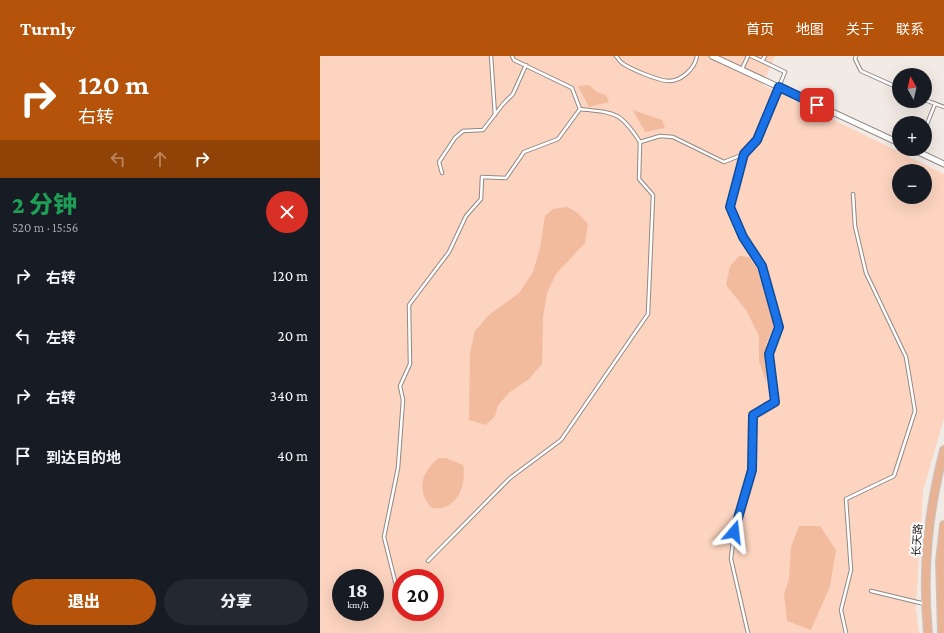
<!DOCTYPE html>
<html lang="zh">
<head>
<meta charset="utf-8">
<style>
	:root { --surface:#171b24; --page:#242831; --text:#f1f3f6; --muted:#9ea1a6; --accent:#b45309 }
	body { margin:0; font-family:"Crimson Pro","Noto Sans SC",serif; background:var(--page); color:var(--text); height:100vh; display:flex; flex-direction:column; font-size:15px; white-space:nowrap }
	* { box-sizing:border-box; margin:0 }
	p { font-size:13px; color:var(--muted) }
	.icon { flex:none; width:22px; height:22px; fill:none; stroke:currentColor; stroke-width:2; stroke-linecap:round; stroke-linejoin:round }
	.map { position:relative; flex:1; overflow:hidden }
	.details { display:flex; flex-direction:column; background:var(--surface); width:320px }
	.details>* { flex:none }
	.guide { background:#b45309; color:#fff; overflow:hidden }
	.needle { width:26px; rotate:352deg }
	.buttons { position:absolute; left:572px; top:12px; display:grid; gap:8px }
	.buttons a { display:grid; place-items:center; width:40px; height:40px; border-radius:50%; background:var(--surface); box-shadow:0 4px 16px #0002; font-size:20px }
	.speed { position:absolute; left:12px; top:513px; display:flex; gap:8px; font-size:20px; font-weight:700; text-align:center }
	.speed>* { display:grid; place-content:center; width:52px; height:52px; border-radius:50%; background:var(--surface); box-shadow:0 4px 16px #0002; line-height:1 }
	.speed small { font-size:10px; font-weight:400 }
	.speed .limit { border:6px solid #d22; background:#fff; color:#111 }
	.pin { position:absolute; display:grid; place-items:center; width:34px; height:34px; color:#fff; margin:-17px; border-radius:8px; box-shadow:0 2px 6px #0006 }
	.me { position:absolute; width:44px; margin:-22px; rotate:17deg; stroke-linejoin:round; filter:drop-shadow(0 0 3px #0008) }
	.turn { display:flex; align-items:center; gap:14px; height:84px; padding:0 12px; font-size:18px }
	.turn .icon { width:52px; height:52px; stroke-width:2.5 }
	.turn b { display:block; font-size:28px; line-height:34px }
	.lanes { display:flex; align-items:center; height:38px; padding:0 12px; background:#0003; justify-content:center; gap:20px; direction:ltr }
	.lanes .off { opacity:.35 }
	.round { display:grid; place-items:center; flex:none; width:42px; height:42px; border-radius:21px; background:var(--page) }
	.overview { display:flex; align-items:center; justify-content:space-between; height:68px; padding:0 12px }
	h1 { font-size:24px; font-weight:800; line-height:30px; color:#1e9e55 }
	.primary-button { display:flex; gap:8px; margin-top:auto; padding:8px 12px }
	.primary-button a { flex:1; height:46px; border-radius:24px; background:var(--accent); color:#fff; font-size:16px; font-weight:800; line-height:46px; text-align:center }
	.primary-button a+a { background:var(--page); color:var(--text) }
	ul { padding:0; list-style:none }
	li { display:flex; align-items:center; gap:12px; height:60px; padding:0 12px }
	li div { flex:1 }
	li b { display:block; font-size:15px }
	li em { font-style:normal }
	header { display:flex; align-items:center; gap:24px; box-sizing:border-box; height:56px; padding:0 20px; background:var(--accent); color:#fff }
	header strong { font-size:19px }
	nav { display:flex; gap:22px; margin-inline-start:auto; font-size:14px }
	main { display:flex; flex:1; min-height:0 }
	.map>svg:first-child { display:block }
	.green { fill:#fcd4bf; fill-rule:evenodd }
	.water { fill:#f2bb9e }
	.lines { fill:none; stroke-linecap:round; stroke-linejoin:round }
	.lane-casing { stroke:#918985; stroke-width:4.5 }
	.street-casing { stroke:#918985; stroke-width:7 }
	.primary-casing { stroke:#c8c7c7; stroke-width:10 }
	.lane { stroke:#fff; stroke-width:2.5 }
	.street { stroke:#fff; stroke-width:5 }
	.primary { stroke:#e8b394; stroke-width:8 }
	.route-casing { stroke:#114b97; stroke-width:10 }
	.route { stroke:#1a73e8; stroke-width:7 }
	.labels { text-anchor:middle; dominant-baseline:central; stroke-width:4; stroke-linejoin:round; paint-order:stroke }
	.street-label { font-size:11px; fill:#2b2826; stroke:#fff }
</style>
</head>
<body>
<header>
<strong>Turnly</strong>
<nav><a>首页</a><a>地图</a><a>关于</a><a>联系</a></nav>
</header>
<main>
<section class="details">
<div class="guide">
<div class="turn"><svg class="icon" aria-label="right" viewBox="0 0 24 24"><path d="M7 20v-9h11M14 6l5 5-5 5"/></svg><div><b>120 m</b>右转</div></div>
<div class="lanes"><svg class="icon off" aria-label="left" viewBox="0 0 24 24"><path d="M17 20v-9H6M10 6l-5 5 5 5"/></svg><svg class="icon off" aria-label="ahead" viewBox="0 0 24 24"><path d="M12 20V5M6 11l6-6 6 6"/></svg><svg class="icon" aria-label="right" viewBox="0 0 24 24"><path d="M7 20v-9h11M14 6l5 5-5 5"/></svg></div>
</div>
<div class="overview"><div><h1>2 分钟</h1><p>520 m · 15:56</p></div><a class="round" style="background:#d93025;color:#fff"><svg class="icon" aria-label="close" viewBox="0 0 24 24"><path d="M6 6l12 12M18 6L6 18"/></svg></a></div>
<ul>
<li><svg class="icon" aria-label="right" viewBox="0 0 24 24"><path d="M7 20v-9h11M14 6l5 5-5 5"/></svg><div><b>右转</b></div><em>120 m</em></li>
<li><svg class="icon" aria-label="left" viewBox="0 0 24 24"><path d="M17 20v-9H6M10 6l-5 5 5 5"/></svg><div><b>左转</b></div><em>20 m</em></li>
<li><svg class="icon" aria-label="right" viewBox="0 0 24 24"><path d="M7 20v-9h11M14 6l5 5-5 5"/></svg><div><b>右转</b></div><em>340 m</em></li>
<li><svg class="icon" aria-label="arrive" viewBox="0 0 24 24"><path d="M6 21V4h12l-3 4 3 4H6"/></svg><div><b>到达目的地</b></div><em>40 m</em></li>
</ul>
<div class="primary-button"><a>退出</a><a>分享</a></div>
</section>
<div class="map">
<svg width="624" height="577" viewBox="0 0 624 577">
	<rect width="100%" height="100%" fill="#f2eae5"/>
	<path class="green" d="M0 0H455L443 29 624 118V362L603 435 596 553 599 577H0ZM579 115H605V141H579ZM21 522H55V556H21ZM81 522H115V556H81Z"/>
	<g class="water">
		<polygon points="269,29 277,36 286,39 289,46 269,51 258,30"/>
		<polygon points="313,54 342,64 345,72 325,76"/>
		<polygon points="247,151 258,157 268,168 265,187 236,218 227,237 223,261 222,308 209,323 190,336 178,349 175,360 166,369 149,364 150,297 155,275 169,259 199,237 213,216 220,192 225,160 233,153"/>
		<polygon points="419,200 429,201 437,213 454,268 446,289 446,326 439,305 439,280 426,254 406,229 410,210"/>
		<path d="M119 402H126L143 409C146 424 141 445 125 451 121 453 116 452 112 452 96 436 101 415 119 402Z"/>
		<polygon points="479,470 500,470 516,494 510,530 491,574 467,565 464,538 469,523 471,491"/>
	</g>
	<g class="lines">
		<defs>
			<g id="lane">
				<polyline points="171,0 175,59"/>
				<path d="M192 0 194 4 252 32 260 53C295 57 300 55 320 86L340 80 353 81 404 106 424 98 437 84 465 16 442 5"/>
				<path d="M296 0C298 2 300 6 302 7 310 13 339 25 349 25 362 25 375 12 377 0"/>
				<polyline points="431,0 442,5 445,0"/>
				<polyline points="536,0 535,3 541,15 579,32"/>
				<polyline points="422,13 428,0"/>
				<polyline points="605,44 624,51"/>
				<polyline points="605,73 615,48"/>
				<polyline points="424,98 410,151 423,181 442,210 459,271 449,298 455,346 433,359 432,414 414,476 411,503 428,577"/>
				<polyline points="122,117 119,106 135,82 143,75 163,74 183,48 193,38 206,9"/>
				<polyline points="108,505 190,422 241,384 328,258 333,139 319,123 320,86"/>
				<polyline points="76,529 64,481 78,412 83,344 80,330 90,308 89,249 129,196 146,160 161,143 162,121 186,122 204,96 238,83 260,53"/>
				<polyline points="551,535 605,548"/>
				<polyline points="526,577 521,554 531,514 526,443 574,420 595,355 586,301 546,217 535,170 533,138"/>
			</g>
			<g id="street">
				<polyline points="392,0 579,87"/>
				<polyline points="592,93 624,108"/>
			</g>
			<g id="primary">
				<path d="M608 577C602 512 608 457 624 394"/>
				<polyline points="622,577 620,505 624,469"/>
			</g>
		</defs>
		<use href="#lane" class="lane-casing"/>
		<use href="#street" class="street-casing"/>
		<use href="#primary" class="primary-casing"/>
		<use href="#lane" class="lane"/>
		<use href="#street" class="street"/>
		<use href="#primary" class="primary"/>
	</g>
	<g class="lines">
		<defs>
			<polyline id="route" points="414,476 432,414 433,359 455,346 449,298 459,271 442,210 423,181 410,151 424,98 437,84 459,31 497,49"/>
		</defs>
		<use href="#route" class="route-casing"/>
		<use href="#route" class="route"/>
	</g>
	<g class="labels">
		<g class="street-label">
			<text transform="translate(597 484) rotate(-86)">长天路</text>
		</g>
	</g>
</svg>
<div class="buttons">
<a><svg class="needle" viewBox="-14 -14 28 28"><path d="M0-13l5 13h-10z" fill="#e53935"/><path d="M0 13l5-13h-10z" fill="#9ea1a6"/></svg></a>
<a>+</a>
<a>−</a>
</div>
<div class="speed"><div>18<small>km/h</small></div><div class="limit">20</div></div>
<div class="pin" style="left:497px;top:49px;background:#d93025"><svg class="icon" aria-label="arrive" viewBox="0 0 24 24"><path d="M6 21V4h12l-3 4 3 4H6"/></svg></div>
<svg class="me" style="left:414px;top:476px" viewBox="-20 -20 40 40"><path d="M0-17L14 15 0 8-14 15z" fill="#1a73e8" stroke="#fff" stroke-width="4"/></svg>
</div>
</main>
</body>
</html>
